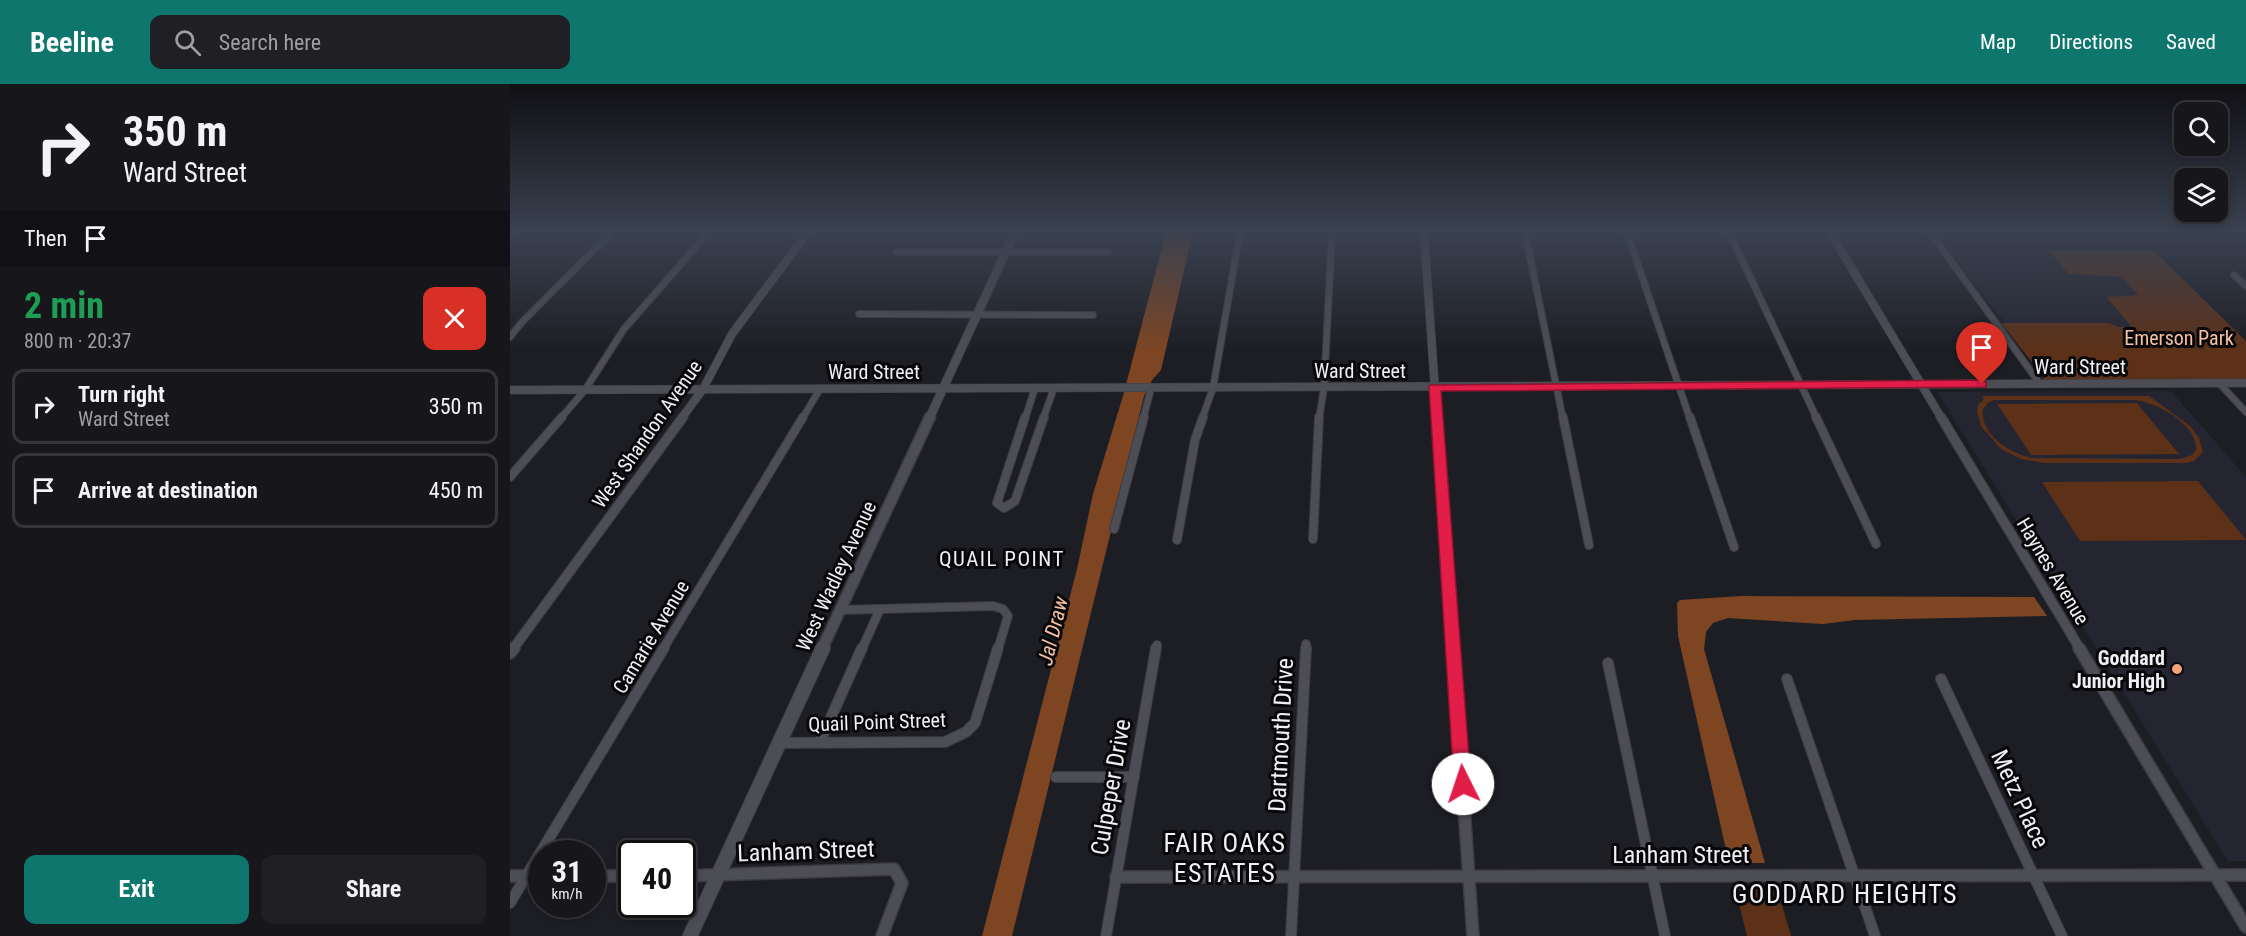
<!DOCTYPE html>
<html lang="en">
<head>
<meta charset="utf-8">
<style>
	:root { --surface:#16161b; --page:#1f1f24; --text:#f1f3f6; --muted:#9e9fa3; --line:#35353a; --accent:#0f766e }
	body { margin:0; font-family:"Roboto Condensed",sans-serif; background:var(--page); color:var(--text); height:100vh; display:flex; flex-direction:column; font-size:22px; white-space:nowrap }
	* { box-sizing:border-box; margin:0 }
	p { font-size:20px; color:var(--muted) }
	.icon { flex:none; width:33px; height:33px; fill:none; stroke:currentColor; stroke-width:2; stroke-linecap:round; stroke-linejoin:round }
	.map { position:relative; flex:1; overflow:hidden }
	.side { display:flex; flex-direction:column; background:var(--surface); width:510px }
	.side>* { flex:none }
	.hud { background:#16161b; color:var(--text); overflow:hidden }
	.buttons { position:absolute; left:1664px; top:18px; display:grid; gap:12px }
	.buttons a { display:grid; place-items:center; width:54px; height:54px; border-radius:12px; background:var(--surface); box-shadow:0 3px 9px #0003,0 0 0 2px var(--line); font-size:30px }
	.speed { position:absolute; left:18px; top:756px; display:flex; gap:12px; font-size:30px; font-weight:700; text-align:center }
	.speed>* { display:grid; place-content:center; width:78px; height:78px; border-radius:50%; background:var(--surface); box-shadow:0 3px 9px #0003,0 0 0 2px var(--line); line-height:1 }
	.speed small { font-size:15px; font-weight:400 }
	.speed .limit { border:3px solid #111; border-radius:9px; background:#fff; color:#111 }
	.pin { position:absolute; display:grid; place-items:center; width:51px; height:51px; color:#fff; margin:-62px -26px; border-radius:50% 50% 50% 0; rotate:-45deg; box-shadow:0 0 6px #0007 }
	.pin .icon { rotate:45deg }
	.me { position:absolute; width:66px; margin:-33px; rotate:356deg; stroke-linejoin:round; filter:drop-shadow(0 0 4px #0008) }
	.turn { display:flex; align-items:center; gap:21px; height:126px; padding:0 24px; font-size:27px }
	.turn .icon { width:78px; height:78px; stroke-width:2.5 }
	.turn b { display:block; font-size:42px; line-height:51px }
	.then { display:flex; align-items:center; height:57px; padding:0 24px; background:#0003; gap:12px; font-size:22px }
	.round { display:grid; place-items:center; flex:none; width:63px; height:63px; border-radius:12px; background:var(--page) }
	.head { display:flex; align-items:center; justify-content:space-between; height:102px; padding:0 24px }
	h1 { font-size:36px; font-weight:700; line-height:45px; color:#1e9e55 }
	.cta { display:flex; gap:12px; margin-top:auto; padding:12px 24px }
	.cta a { flex:1; height:69px; border-radius:12px; background:var(--accent); color:#fff; font-size:24px; font-weight:700; line-height:69px; text-align:center }
	.cta a+a { background:var(--page); color:var(--text) }
	ul { padding:0; list-style:none }
	li { display:flex; align-items:center; gap:18px; height:75px; margin:0 12px 9px; padding:0 12px; border:3px solid var(--line); border-radius:12px }
	li div { flex:1 }
	li b { display:block; font-size:22px }
	li em { font-style:normal }
	header { display:flex; align-items:center; gap:36px; box-sizing:border-box; height:84px; padding:0 30px; background:var(--accent); color:#fff }
	header strong { font-size:28px }
	nav { display:flex; gap:33px; margin-inline-start:auto; font-size:21px }
	.search { width:420px; height:54px; background:var(--page); display:flex; align-items:center; gap:15px; box-sizing:border-box; padding:0 21px; border-radius:12px; color:var(--muted); font-size:22px }
	main { display:flex; flex:1; min-height:0 }
	.map>svg:first-child { display:block }
	.built { fill:#242531 }
	.green { fill:#5c3118; fill-rule:evenodd }
	.water { fill:#7e4523 }
	.lines { fill:none; stroke-linecap:round; stroke-linejoin:round }
	.minor-far2-casing { stroke:#3b3b40; stroke-width:8 }
	.minor-far1-casing { stroke:#3b3b40; stroke-width:10 }
	.minor-casing { stroke:#3b3b40; stroke-width:12 }
	.tertiary-far2-casing { stroke:#3b3b40; stroke-width:9 }
	.tertiary-far1-casing { stroke:#3b3b40; stroke-width:11 }
	.tertiary-casing { stroke:#3b3b40; stroke-width:14 }
	.secondary-far2-casing { stroke:#3b3b40; stroke-width:10 }
	.secondary-far1-casing { stroke:#3b3b40; stroke-width:13 }
	.secondary-casing { stroke:#3b3b40; stroke-width:16 }
	.minor-far2 { stroke:#4d4e55; stroke-width:6 }
	.minor-far1 { stroke:#4d4e55; stroke-width:8 }
	.minor { stroke:#4d4e55; stroke-width:10 }
	.tertiary-far2 { stroke:#4d4e55; stroke-width:8 }
	.tertiary-far1 { stroke:#4d4e55; stroke-width:9 }
	.tertiary { stroke:#4d4e55; stroke-width:11 }
	.secondary-far2 { stroke:#4d4e55; stroke-width:8 }
	.secondary-far1 { stroke:#4d4e55; stroke-width:10 }
	.secondary { stroke:#4d4e55; stroke-width:14 }
	.route { fill:#e11d48; stroke:#92132f; stroke-width:1.5 }
	.poi-dot { fill:#f0a278; stroke:#08080b; stroke-width:2 }
	.labels { text-anchor:middle; dominant-baseline:central; stroke-width:6; stroke-linejoin:round; paint-order:stroke }
	.park-label { font-size:20px; fill:#f6c0a3; stroke:#08080b }
	.street-label { font-size:20px; fill:#eff0f4; stroke:#08080b }
	.poi-label { font-size:20px; font-weight:bold; fill:#eff0f4; stroke:#08080b; text-anchor:end }
	.neighbourhood-label { font-size:21px; letter-spacing:1.5px; fill:#eff0f4; stroke:#08080b }
	.water-label { font-size:21px; font-style:italic; fill:#f5bfa2; stroke:#08080b }
	.near-street-label { font-size:24px; fill:#eff0f4; stroke:#08080b }
	.near-neighbourhood-label { font-size:26px; letter-spacing:1.5px; fill:#eff0f4; stroke:#08080b }
</style>
</head>
<body>
<header>
<strong>Beeline</strong>
<div class="search"><svg class="icon" aria-label="search" viewBox="0 0 24 24"><circle cx="10" cy="10" r="6"/><path d="M15 15l6 6"/></svg>Search here</div>
<nav><a>Map</a><a>Directions</a><a>Saved</a></nav>
</header>
<main>
<section class="side">
<div class="hud">
<div class="turn"><svg class="icon" aria-label="right" viewBox="0 0 24 24"><path d="M7 20v-9h11M14 6l5 5-5 5"/></svg><div><b>350 m</b>Ward Street</div></div>
<div class="then">Then<svg class="icon" aria-label="arrive" viewBox="0 0 24 24"><path d="M6 21V4h12l-3 4 3 4H6"/></svg></div>
</div>
<div class="head"><div><h1>2 min</h1><p>800 m · 20:37</p></div><a class="round" style="background:#d93025;color:#fff"><svg class="icon" aria-label="close" viewBox="0 0 24 24"><path d="M6 6l12 12M18 6L6 18"/></svg></a></div>
<ul>
<li><svg class="icon" aria-label="right" viewBox="0 0 24 24"><path d="M7 20v-9h11M14 6l5 5-5 5"/></svg><div><b>Turn right</b><p>Ward Street</p></div><em>350 m</em></li>
<li><svg class="icon" aria-label="arrive" viewBox="0 0 24 24"><path d="M6 21V4h12l-3 4 3 4H6"/></svg><div><b>Arrive at destination</b></div><em>450 m</em></li>
</ul>
<div class="cta"><a>Exit</a><a>Share</a></div>
</section>
<div class="map">
<svg width="1736" height="852" viewBox="0 0 1736 852">
	<rect width="100%" height="100%" fill="#1d1e24"/>
	<g class="built">
		<polygon points="1538,166 1558,190 1612,193 1629,211 1596,214 1623,243 1609,243 1599,239 1495,239 1441,168"/>
		<polygon points="1661,307 1736,393 1736,777 1718,777 1427,308"/>
	</g>
	<g class="green">
		<polygon points="1538,166 1643,166 1736,257 1736,299 1530,300 1534,293 1491,239 1599,239 1609,243 1622,243 1596,213 1628,211 1612,193 1558,190"/>
		<path d="M1472 312H1639L1680 342 1689 354 1693 368 1684 377 1677 379H1534L1511 375 1491 365 1471 342 1467 328 1468 321 1474 315ZM1485 316H1623C1645 317 1688 340 1686 366L1682 371 1670 375 1521 374C1499 368 1470 351 1473 325L1479 318Z"/>
		<polygon points="1627,319 1669,370 1521,371 1487,320"/>
		<polygon points="1688,397 1736,456 1570,457 1532,398"/>
		<polygon points="1225,804 1267,804 1281,852 1237,852"/>
	</g>
	<g class="water">
		<polygon points="656,148 683,148 651,286 642,296 634,312 502,852 472,852 567,485 583,410 613,312"/>
		<polygon points="1231,512 1524,513 1537,532 1345,536 1313,540 1218,534 1203,539 1196,548 1194,565 1255,779 1219,779 1168,552 1167,519 1170,516"/>
	</g>
	<g class="lines">
		<defs>
			<g id="minor-far2">
				<polyline points="1015,148 1053,335"/>
				<polyline points="1117,148 1180,335"/>
				<polyline points="1219,148 1307,335"/>
				<polyline points="1420,148 1530,300"/>
				<polyline points="0,151 3,148"/>
				<polyline points="387,168 598,168"/>
				<polyline points="1724,191 1736,202"/>
				<polyline points="349,230 583,231"/>
				<polyline points="0,253 12,238 102,148"/>
				<polyline points="1709,299 1736,328"/>
				<polyline points="50,335 75,306 114,245 199,148"/>
				<polyline points="292,335 310,305"/>
				<polyline points="515,335 525,304"/>
				<polyline points="533,335 544,304"/>
				<polyline points="633,335 641,305"/>
				<polyline points="692,335 703,304 730,148"/>
				<polyline points="809,335 814,304 822,148"/>
			</g>
			<g id="minor-far1">
				<polyline points="515,333 487,419 494,424 505,417 534,333"/>
				<polyline points="1053,333 1079,461"/>
				<polyline points="1180,333 1224,463"/>
				<polyline points="1306,333 1366,460"/>
				<polyline points="0,393 52,333"/>
				<polyline points="604,445 634,333"/>
				<polyline points="803,455 809,333"/>
				<polyline points="667,456 685,356 693,333"/>
				<polyline points="330,526 483,522 493,525 498,532 488,565"/>
				<polyline points="153,565 293,333"/>
				<polyline points="352,565 370,525"/>
				<polyline points="646,565 647,561"/>
				<polyline points="796,565 796,560"/>
			</g>
			<g id="minor">
				<polyline points="1098,579 1155,852"/>
				<polyline points="1277,595 1365,852"/>
				<polyline points="1431,595 1552,852"/>
				<polyline points="310,658 352,564"/>
				<polyline points="269,659 435,658 456,648 465,639 488,564"/>
				<polyline points="546,693 624,693"/>
				<polyline points="0,819 154,564"/>
				<polyline points="596,852 646,564"/>
				<polyline points="781,852 796,564"/>
			</g>
			<g id="tertiary-far2">
				<polyline points="914,148 927,335"/>
				<polyline points="1320,148 1432,335"/>
				<polyline points="0,306 1736,299"/>
				<polyline points="171,335 193,305 222,250 298,148"/>
			</g>
			<g id="tertiary-far1">
				<polyline points="927,333 943,565"/>
				<polyline points="1431,333 1570,565"/>
				<polyline points="3,565 173,333"/>
			</g>
			<g id="tertiary">
				<polyline points="943,564 963,852"/>
				<polyline points="1569,564 1736,843"/>
				<polyline points="0,569 4,564"/>
				<polyline points="0,792 32,792"/>
				<polyline points="82,792 122,792"/>
				<polyline points="172,792 384,785 392,799 372,852"/>
				<polyline points="606,793 1736,791"/>
			</g>
			<polyline id="secondary-far2" points="419,335 505,148"/>
			<polyline id="secondary-far1" points="312,565 420,333"/>
			<polyline id="secondary" points="180,852 313,564"/>
		</defs>
		<use href="#minor-far2" class="minor-far2-casing"/>
		<use href="#minor-far1" class="minor-far1-casing"/>
		<use href="#minor" class="minor-casing"/>
		<use href="#tertiary-far2" class="tertiary-far2-casing"/>
		<use href="#tertiary-far1" class="tertiary-far1-casing"/>
		<use href="#tertiary" class="tertiary-casing"/>
		<use href="#secondary-far2" class="secondary-far2-casing"/>
		<use href="#secondary-far1" class="secondary-far1-casing"/>
		<use href="#secondary" class="secondary-casing"/>
		<use href="#minor-far2" class="minor-far2"/>
		<use href="#minor-far1" class="minor-far1"/>
		<use href="#minor" class="minor"/>
		<use href="#tertiary-far2" class="tertiary-far2"/>
		<use href="#tertiary-far1" class="tertiary-far1"/>
		<use href="#tertiary" class="tertiary"/>
		<use href="#secondary-far2" class="secondary-far2"/>
		<use href="#secondary-far1" class="secondary-far1"/>
		<use href="#secondary" class="secondary"/>
	</g>
	<linearGradient id="sky" x2="0" y2="1"><stop stop-color="#101014"/><stop offset="0.55" stop-color="#3a4150"/><stop offset="1" stop-color="#3a4150" stop-opacity="0"/></linearGradient>
	<rect width="1736" height="268" fill="url(#sky)"/>
	<polygon class="route" points="1472,296 1476,298 1476,303 931,307 961,700 959,706 953,708 947,706 944,700 919,303 920,301"/>
	<circle class="poi-dot" cx="1667" cy="585" r="6"/>
	<g class="labels">
		<g class="park-label">
			<text x="1669" y="254">Emerson Park</text>
		</g>
		<g class="street-label">
			<text x="1570" y="283">Ward Street</text>
			<text x="850" y="287">Ward Street</text>
			<text x="364" y="288">Ward Street</text>
			<text transform="translate(137 350) rotate(-55)">West Shandon Avenue</text>
			<text transform="translate(1543 487) rotate(59)">Haynes Avenue</text>
			<text transform="translate(326 492) rotate(-65)">West Wadley Avenue</text>
			<text transform="translate(141 553) rotate(-59)">Camarie Avenue</text>
			<text transform="translate(367 638) rotate(-2)">Quail Point Street</text>
		</g>
		<g class="poi-label">
			<text x="1655" y="574">Goddard<tspan x="1655" dy="23">Junior High</tspan></text>
		</g>
		<g class="neighbourhood-label">
			<text x="492" y="475">QUAIL POINT</text>
		</g>
		<g class="water-label">
			<text transform="translate(543 547) rotate(-76)">Jal Draw</text>
		</g>
		<g class="near-street-label">
			<text transform="translate(771 651) rotate(-87)">Dartmouth Drive</text>
			<text transform="translate(601 703) rotate(-80)">Culpeper Drive</text>
			<text transform="translate(1510 715) rotate(65)">Metz Place</text>
			<text transform="translate(296 767) rotate(-2)">Lanham Street</text>
			<text x="1171" y="771">Lanham Street</text>
		</g>
		<g class="near-neighbourhood-label">
			<text x="715" y="759">FAIR OAKS<tspan x="715" dy="30">ESTATES</tspan></text>
			<text x="1335" y="810">GODDARD HEIGHTS</text>
		</g>
	</g>
</svg>
<div class="buttons">
<a><svg class="icon" aria-label="search" viewBox="0 0 24 24"><circle cx="10" cy="10" r="6"/><path d="M15 15l6 6"/></svg></a>
<a><svg class="icon" aria-label="layers" viewBox="0 0 24 24"><path d="M12 4l9 5-9 5-9-5zM3 14l9 5 9-5"/></svg></a>
</div>
<div class="speed"><div>31<small>km/h</small></div><div class="limit">40</div></div>
<div class="pin" style="left:1472px;top:300px;background:#d93025"><svg class="icon" aria-label="arrive" viewBox="0 0 24 24"><path d="M6 21V4h12l-3 4 3 4H6"/></svg></div>
<svg class="me" style="left:953px;top:700px" viewBox="-20 -20 40 40"><circle r="19" fill="#fff"/><path d="M0-13L10 11 0 6-10 11z" fill="#e11d48"/></svg>
</div>
</main>
</body>
</html>
